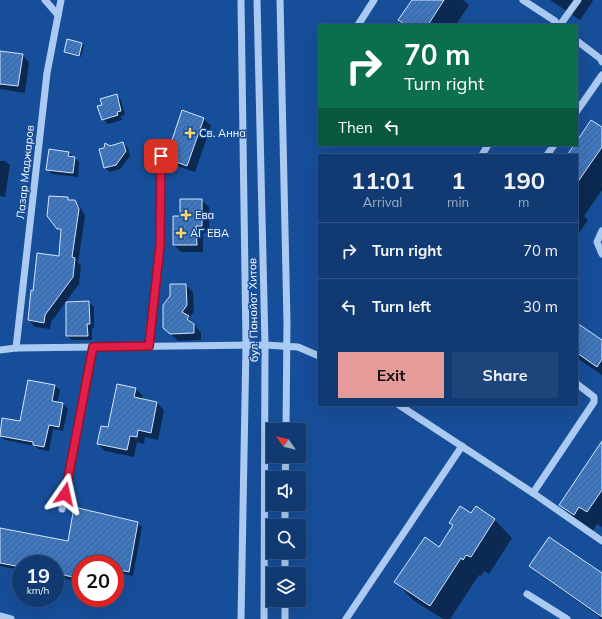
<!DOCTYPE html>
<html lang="en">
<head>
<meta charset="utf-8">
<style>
	:root { --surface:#113a73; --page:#1e457b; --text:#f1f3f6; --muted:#9cadc4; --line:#305485; --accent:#e69b98 }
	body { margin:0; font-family:Mulish,sans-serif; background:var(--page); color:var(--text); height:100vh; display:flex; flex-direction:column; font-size:15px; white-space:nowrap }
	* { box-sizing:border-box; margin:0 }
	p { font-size:13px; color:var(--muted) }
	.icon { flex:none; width:22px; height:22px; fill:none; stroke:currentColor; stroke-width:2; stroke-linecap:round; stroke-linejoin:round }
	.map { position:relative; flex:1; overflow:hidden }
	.side { position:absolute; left:318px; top:154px; width:260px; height:252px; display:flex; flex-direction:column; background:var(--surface); border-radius:0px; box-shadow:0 4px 16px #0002,0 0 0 1px var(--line) }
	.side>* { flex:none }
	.hud { position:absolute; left:318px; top:24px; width:260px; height:122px; border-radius:0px; box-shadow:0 4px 16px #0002,0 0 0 1px var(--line); background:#0b6e4f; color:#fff; overflow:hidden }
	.needle { width:26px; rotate:304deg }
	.fabs { position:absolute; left:266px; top:423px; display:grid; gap:8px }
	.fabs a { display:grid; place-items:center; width:40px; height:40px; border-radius:0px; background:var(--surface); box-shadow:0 4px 16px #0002,0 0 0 1px var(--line); font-size:20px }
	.speed { position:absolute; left:12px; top:555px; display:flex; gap:8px; font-size:20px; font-weight:700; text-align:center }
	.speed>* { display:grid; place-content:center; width:52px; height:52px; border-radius:50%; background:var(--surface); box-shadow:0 4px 16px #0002,0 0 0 1px var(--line); line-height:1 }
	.speed small { font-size:10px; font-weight:400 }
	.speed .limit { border:6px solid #d22; background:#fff; color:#111 }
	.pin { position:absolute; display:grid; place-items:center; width:34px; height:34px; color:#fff; margin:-17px; border-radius:8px; box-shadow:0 2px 6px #0006 }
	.me { position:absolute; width:44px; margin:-22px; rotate:11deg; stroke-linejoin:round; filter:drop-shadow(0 0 3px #0008) }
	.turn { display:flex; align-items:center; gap:14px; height:84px; padding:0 20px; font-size:18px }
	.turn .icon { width:52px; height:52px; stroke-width:2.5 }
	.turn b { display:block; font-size:28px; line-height:34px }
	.then { display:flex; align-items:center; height:38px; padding:0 20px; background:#0003; gap:8px; font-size:15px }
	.eta { display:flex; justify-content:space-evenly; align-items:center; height:68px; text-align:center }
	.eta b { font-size:24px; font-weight:700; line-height:28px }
	.primary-button { display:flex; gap:8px; margin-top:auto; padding:8px 20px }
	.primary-button a { flex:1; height:46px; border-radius:0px; background:var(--accent); color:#111; font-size:16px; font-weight:700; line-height:46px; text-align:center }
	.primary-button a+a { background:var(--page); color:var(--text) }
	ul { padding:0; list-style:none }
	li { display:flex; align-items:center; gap:12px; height:56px; padding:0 20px; border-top:1px solid var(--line) }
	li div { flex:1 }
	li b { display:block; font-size:15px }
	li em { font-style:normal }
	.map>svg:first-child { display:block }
	.shadow { fill:#0007 }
	.building { fill:url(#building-hatch); stroke:#d2e5fc }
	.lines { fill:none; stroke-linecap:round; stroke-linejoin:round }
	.minor { stroke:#abcaf2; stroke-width:7 }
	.route-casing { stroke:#92132f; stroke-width:10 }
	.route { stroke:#e11d48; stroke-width:7 }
	.poi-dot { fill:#ffd66b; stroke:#174e99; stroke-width:1.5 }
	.labels { text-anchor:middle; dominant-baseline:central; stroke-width:3; stroke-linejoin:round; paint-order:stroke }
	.poi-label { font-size:11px; fill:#fff; stroke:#174e99; text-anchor:start }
	.street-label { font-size:11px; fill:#fff; stroke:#174e99 }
</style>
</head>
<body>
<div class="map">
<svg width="602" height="619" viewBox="0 0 602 619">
	<defs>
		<pattern id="building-hatch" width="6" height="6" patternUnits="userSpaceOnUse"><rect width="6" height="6" fill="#3f77c0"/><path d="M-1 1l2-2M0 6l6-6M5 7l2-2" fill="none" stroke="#466286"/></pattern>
	</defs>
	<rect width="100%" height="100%" fill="#174e99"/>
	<g class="shadow">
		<polygon points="413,0 463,0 469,5 456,25 397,25"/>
		<polygon points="550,0 592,0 593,1 580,20"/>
		<polygon points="82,44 84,46 81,57 67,54 65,52"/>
		<polygon points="0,52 22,55 29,62 25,93 0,89"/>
		<polygon points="116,95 121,100 125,115 121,116 122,120 108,124 103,119 103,105"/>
		<polygon points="183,112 204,119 211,126 195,172 174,165 167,158"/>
		<polygon points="602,128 602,190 584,216 588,220 577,236 577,155 569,155 575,145 577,145 577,143"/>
		<polygon points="123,143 128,148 130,156 120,169 110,172 105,168 109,147"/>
		<polygon points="69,153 79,162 78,177 52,174 48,170"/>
		<polygon points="0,161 5,161 10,165 5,197 0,196"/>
		<polygon points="67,198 70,201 75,201 81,208 85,216 78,263 81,265 79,284 51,322 50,329 35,327 29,320 34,292 59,257 62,232 58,228"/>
		<polygon points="201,200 209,207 209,232 203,233 203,252 181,252 174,245"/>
		<polygon points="186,285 193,292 194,312 189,318 201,333 201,340 178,341 164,327 171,296"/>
		<polygon points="89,302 94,307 94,328 92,328 92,340 72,340 67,336"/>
		<polygon points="577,328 602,341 602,375 577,358"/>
		<polygon points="29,381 55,386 60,390 57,403 63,404 68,409 63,431 53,429 49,451 38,449 35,446 5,440 0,435 3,419 21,422"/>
		<polygon points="136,389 143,396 142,400 157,403 164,410 158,440 145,437 144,444 137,442 134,457 105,451 98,444"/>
		<polygon points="602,443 602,527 597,524 592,532 578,522 560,505"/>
		<polygon points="476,508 495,520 512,538 489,574 484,571 481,576 479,575 450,619 443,619 413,600 396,582 439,548 453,526 450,522 471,515"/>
		<polygon points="137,523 142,527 133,576 115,572 115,564 81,564 81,582 55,577 55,564 21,564 21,570 0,566 0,529 68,542"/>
		<polygon points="530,566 602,574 602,619 599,619 600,617 539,574"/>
	</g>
	<g class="building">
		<polygon points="412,0 444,0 428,25 406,25 398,20"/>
		<polygon points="67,39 82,43 79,56 64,52"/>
		<polygon points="0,51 23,54 18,86 0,84"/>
		<polygon points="117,94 121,111 117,112 118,115 102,120 97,106 102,105 100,99"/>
		<polygon points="182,110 204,118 187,166 166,158"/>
		<polygon points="591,120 602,127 602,147 577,183 577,155 567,155 574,145 577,145 577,141"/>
		<polygon points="123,142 126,151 116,165 104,168 99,149 104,148 105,143 110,146"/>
		<polygon points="49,149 69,152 68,156 75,157 73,173 46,170"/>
		<polygon points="49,196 68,197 68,200 75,200 79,209 72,257 75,258 73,277 45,315 44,323 28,320 31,290 33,291 37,253 59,256 61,229 57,229 47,216"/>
		<polygon points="180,199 202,199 202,226 196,226 197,245 173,245 173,216 180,216"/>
		<polygon points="170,284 186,284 187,305 182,312 189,316 187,319 194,324 194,333 170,334 163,328 163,305 170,296"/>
		<polygon points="89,301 90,324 87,324 88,336 66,336 66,302"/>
		<polygon points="577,323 602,340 602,359 597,367 577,353"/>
		<polygon points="28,380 55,385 52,401 63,403 59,427 49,425 44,447 33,445 33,442 0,436 2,418 20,421"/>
		<polygon points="117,384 136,388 134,397 157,402 151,433 138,430 137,437 130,436 127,450 97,444 101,426 108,427"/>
		<polygon points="602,441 602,490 587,512 579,507 574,515 559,505"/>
		<polygon points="460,506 471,513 476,506 495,519 471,557 466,555 463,560 461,558 430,606 394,582 425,537 439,547 453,525 449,523"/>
		<polygon points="74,507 138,522 129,572 115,569 115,564 92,564 81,561 77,578 55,573 55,564 21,564 21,567 0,563 0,528 68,541"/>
		<polygon points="549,537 602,573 602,617 529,566"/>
	</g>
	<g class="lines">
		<g class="minor">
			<polyline points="45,0 58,15"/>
			<polyline points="241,0 246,345 241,619"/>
			<polyline points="257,0 265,345 264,619"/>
			<polyline points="280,0 287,322 286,430"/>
			<polyline points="523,0 555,21 557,25"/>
			<polyline points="358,25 374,0"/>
			<polyline points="560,25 578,0"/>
			<polyline points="577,41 601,59 602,62"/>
			<polyline points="577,111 602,75"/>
			<polyline points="482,155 488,145"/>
			<polyline points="547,155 554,145"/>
			<polyline points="602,231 597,242 602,254"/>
			<polyline points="149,346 160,245 161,156"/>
			<polyline points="16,348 47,73 61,0"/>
			<polyline points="0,350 16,348 265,345 298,347 319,356"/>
			<polyline points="399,405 533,493 602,541"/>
			<polyline points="285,478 286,456"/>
			<polyline points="533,493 594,402 594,397 577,384"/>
			<polyline points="62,509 93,347"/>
			<polyline points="285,526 285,504"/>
			<polyline points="285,574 285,552"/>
			<polyline points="527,594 567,619"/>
			<polyline points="0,616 11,619"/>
			<polyline points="285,619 285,600"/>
			<polyline points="346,619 462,446"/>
		</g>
	</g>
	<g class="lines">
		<defs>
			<polyline id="route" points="65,494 93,347 149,346 160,245 161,156"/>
		</defs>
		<use href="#route" class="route-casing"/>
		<use href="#route" class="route"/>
	</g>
	<g class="poi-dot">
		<path d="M188 127h4v4h4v4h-4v4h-4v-4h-4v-4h4z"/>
		<path d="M184 209h4v4h4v4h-4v4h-4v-4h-4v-4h4z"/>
		<path d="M179 227h4v4h4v4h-4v4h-4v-4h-4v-4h4z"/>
	</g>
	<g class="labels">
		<g class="poi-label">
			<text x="199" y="133">Св. Анна</text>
			<text x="195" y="215">Ева</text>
			<text x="190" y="233">АГ ЕВА</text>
		</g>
		<g class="street-label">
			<text transform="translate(25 172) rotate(-84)">Лазар Маджаров</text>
			<text transform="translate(253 310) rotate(-91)">бул. Панайот Хитов</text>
		</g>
	</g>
</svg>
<div class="fabs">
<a><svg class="needle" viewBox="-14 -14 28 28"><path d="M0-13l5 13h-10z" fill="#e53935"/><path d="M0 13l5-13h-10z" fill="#9cadc4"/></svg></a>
<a><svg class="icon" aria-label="sound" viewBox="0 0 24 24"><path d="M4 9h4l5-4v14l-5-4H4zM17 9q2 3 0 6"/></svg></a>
<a><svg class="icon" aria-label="search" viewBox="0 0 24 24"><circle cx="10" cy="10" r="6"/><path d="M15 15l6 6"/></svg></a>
<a><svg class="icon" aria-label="layers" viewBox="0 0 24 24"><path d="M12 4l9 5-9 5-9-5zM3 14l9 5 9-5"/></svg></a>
</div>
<div class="speed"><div>19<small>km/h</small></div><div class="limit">20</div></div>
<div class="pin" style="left:161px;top:156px;background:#d93025"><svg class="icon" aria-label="arrive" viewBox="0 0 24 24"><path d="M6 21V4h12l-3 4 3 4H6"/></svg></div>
<svg class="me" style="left:65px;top:494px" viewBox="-20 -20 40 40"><path d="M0-17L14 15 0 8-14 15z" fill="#e11d48" stroke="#fff" stroke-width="4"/></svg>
<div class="hud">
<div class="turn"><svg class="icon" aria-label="right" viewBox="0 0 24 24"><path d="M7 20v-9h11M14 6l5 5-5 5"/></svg><div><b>70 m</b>Turn right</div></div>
<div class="then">Then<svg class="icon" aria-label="left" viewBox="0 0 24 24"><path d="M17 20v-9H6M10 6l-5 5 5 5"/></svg></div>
</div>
<section class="side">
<div class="eta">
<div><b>11:01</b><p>Arrival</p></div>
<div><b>1</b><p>min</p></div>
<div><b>190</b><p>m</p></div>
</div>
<ul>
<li><svg class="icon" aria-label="right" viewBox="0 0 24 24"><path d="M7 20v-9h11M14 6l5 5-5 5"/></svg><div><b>Turn right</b></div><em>70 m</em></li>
<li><svg class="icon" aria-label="left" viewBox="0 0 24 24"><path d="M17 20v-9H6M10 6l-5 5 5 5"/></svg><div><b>Turn left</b></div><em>30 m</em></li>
</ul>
<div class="primary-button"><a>Exit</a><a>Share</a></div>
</section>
</div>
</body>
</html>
